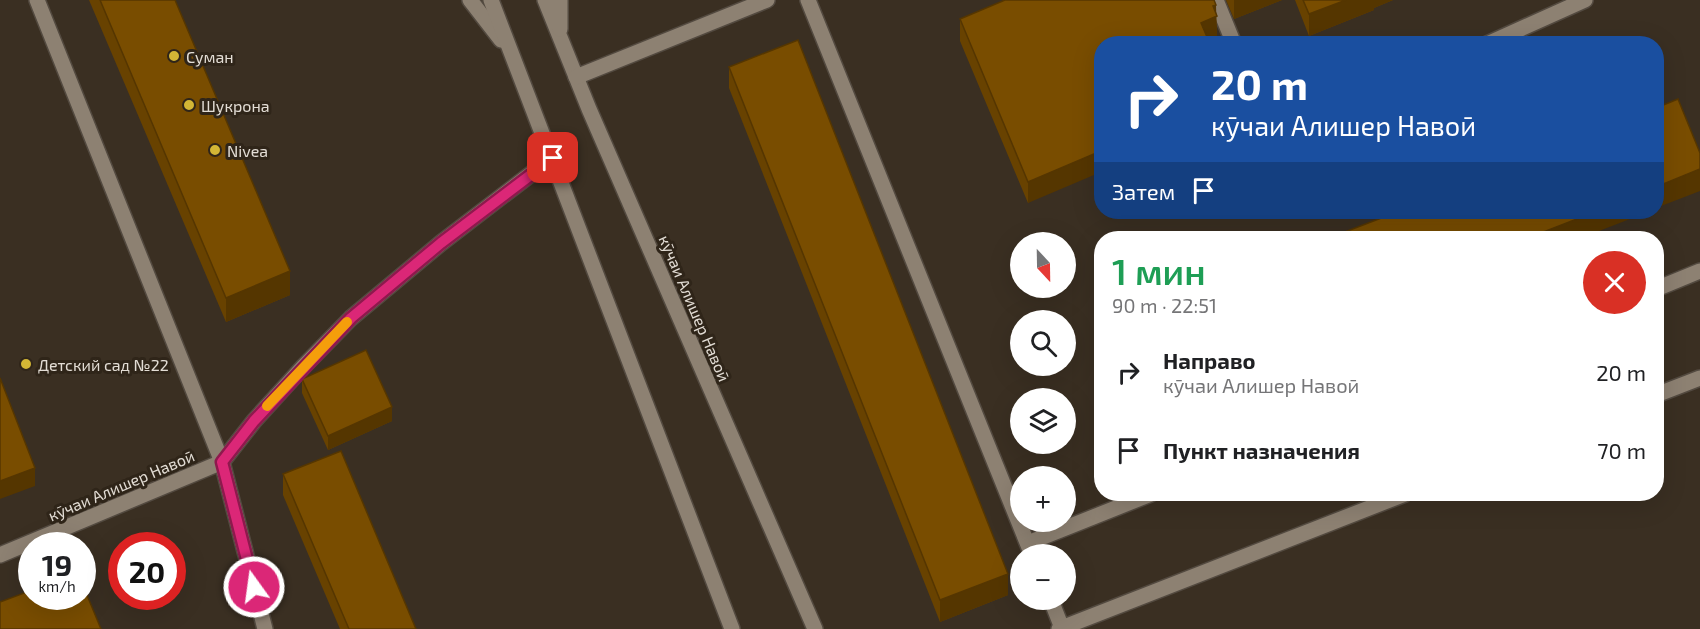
<!DOCTYPE html>
<html lang="ru">
<head>
<meta charset="utf-8">
<style>
	:root { --surface:#fff; --page:#f2f2f2; --text:#202124; --muted:#757577 }
	body { margin:0; font-family:"Exo 2",sans-serif; background:var(--page); color:var(--text); height:100vh; display:flex; flex-direction:column; font-size:22px; white-space:nowrap }
	* { box-sizing:border-box; margin:0 }
	p { font-size:20px; color:var(--muted) }
	.icon { flex:none; width:33px; height:33px; fill:none; stroke:currentColor; stroke-width:2; stroke-linecap:round; stroke-linejoin:round }
	.map { position:relative; flex:1; overflow:hidden }
	.drawer { position:absolute; left:1094px; top:231px; width:570px; height:270px; display:flex; flex-direction:column; background:var(--surface); border-radius:24px; box-shadow:0 6px 24px #0002 }
	.drawer>* { flex:none }
	.hud { position:absolute; left:1094px; top:36px; width:570px; height:183px; border-radius:24px; box-shadow:0 6px 24px #0002; background:#1a4fa0; color:#fff; overflow:hidden }
	.needle { width:39px; rotate:158deg }
	.controls { position:absolute; left:1010px; top:232px; display:grid; gap:12px }
	.controls a { display:grid; place-items:center; width:66px; height:66px; border-radius:50%; background:var(--surface); box-shadow:0 6px 24px #0002; font-size:30px }
	.speed { position:absolute; left:18px; top:532px; display:flex; gap:12px; font-size:30px; font-weight:700; text-align:center }
	.speed>* { display:grid; place-content:center; width:78px; height:78px; border-radius:50%; background:var(--surface); box-shadow:0 6px 24px #0002; line-height:1 }
	.speed small { font-size:15px; font-weight:400 }
	.speed .limit { border:9px solid #d22; background:#fff; color:#111 }
	.pin { position:absolute; display:grid; place-items:center; width:51px; height:51px; color:#fff; margin:-26px; border-radius:12px; box-shadow:0 3px 9px #0006 }
	.me { position:absolute; width:66px; margin:-33px; rotate:346deg; stroke-linejoin:round; filter:drop-shadow(0 0 4px #0008) }
	.turn { display:flex; align-items:center; gap:21px; height:126px; padding:0 18px; font-size:27px }
	.turn .icon { width:78px; height:78px; stroke-width:2.5 }
	.turn b { display:block; font-size:42px; line-height:51px }
	.then { display:flex; align-items:center; height:57px; padding:0 18px; background:#0003; gap:12px; font-size:22px }
	.round { display:grid; place-items:center; flex:none; width:63px; height:63px; border-radius:32px; background:var(--page) }
	.overview { display:flex; align-items:center; justify-content:space-between; height:102px; padding:0 18px }
	h1 { font-size:36px; font-weight:600; line-height:45px; color:#1e9e55 }
	ul { padding:0; list-style:none }
	li { display:flex; align-items:center; gap:18px; height:78px; padding:0 18px }
	li div { flex:1 }
	li b { display:block; font-size:22px }
	li em { font-style:normal }
	.map>svg:first-child { display:block }
	.lines { fill:none; stroke-linecap:round; stroke-linejoin:round }
	.minor-casing { stroke:#534a40; stroke-width:18 }
	.minor { stroke:#8d8172; stroke-width:15 }
	.wall { fill:#684200 }
	.shaded-wall { fill:#553600 }
	.building { fill:#794d00; stroke:#553600; stroke-width:1.5 }
	.route-casing { stroke:#8e194d; stroke-width:15 }
	.route { stroke:#db2777; stroke-width:10 }
	.slow { stroke:#f59e0b; stroke-width:10 }
	.poi-dot { fill:#d3b635; stroke:#2f2519; stroke-width:2 }
	.labels { text-anchor:middle; dominant-baseline:central; stroke-width:6; stroke-linejoin:round; paint-order:stroke }
	.poi-label { font-size:16px; fill:#e3ddd5; stroke:#2f2519; text-anchor:start }
	.street-label { font-size:16px; fill:#e3ddd5; stroke:#2f2519 }
</style>
</head>
<body>
<div class="map">
<svg width="1700" height="629" viewBox="0 0 1700 629">
	<rect width="100%" height="100%" fill="#3a2f22"/>
	<g class="lines">
		<defs>
			<g id="minor">
				<polyline points="37,0 222,462"/>
				<polyline points="470,0 501,40"/>
				<polyline points="491,0 732,629"/>
				<polyline points="545,0 589,109 815,629"/>
				<polyline points="808,0 1032,555"/>
				<polyline points="1216,0 1234,44"/>
				<polyline points="560,29 560,0"/>
				<polyline points="1487,44 1585,0"/>
				<polyline points="576,77 767,0"/>
				<polyline points="1656,289 1700,271"/>
				<polyline points="1656,395 1700,378"/>
				<polyline points="222,462 254,421 303,367 351,318 441,243 553,157"/>
				<polyline points="1028,543 1151,494"/>
				<polyline points="0,555 222,462 265,629"/>
				<polyline points="1051,600 1062,628"/>
				<polyline points="1059,629 1405,494"/>
			</g>
		</defs>
		<use href="#minor" class="minor-casing"/>
		<use href="#minor" class="minor"/>
	</g>
	<g class="wall">
		<polygon points="89,0 175,0 290,295 226,322"/>
		<polygon points="1226,0 1282,0 1234,19"/>
		<polygon points="1295,0 1393,0 1374,8 1374,10 1309,36"/>
		<polygon points="1216,14 1217,38 1209,41 1028,203 960,41 960,19"/>
		<polygon points="729,67 1008,595 940,622 729,88"/>
		<polygon points="302,379 392,421 328,450 302,393"/>
		<polygon points="283,474 416,629 340,629 283,495"/>
	</g>
	<g class="shaded-wall">
		<polygon points="1234,0 1282,0 1234,19"/>
		<polygon points="1346,0 1393,0 1374,8 1374,10 1309,36 1309,14"/>
		<polygon points="1216,5 1217,38 1203,44 1201,23 1213,6"/>
		<polygon points="1101,151 1101,172 1028,203 1028,182"/>
		<polygon points="1700,169 1700,191 1656,208 1656,187"/>
		<polygon points="1595,212 1648,212 1581,238 1528,238"/>
		<polygon points="290,271 290,295 226,322 226,298"/>
		<polygon points="392,407 392,421 328,450 328,436"/>
		<polygon points="35,468 35,486 0,499 0,481"/>
		<polygon points="1008,574 1008,595 940,622 940,600"/>
	</g>
	<g class="building">
		<polygon points="100,0 175,0 290,271 226,298"/>
		<polygon points="1005,0 1214,0 1216,5 1213,6 1217,16 1201,23 1210,44 1101,44 1101,151 1028,182 960,19"/>
		<polygon points="1303,0 1346,0 1309,14"/>
		<polygon points="798,40 1008,574 940,600 729,67"/>
		<polygon points="1678,99 1700,153 1700,169 1656,187 1656,108"/>
		<polygon points="1397,212 1595,212 1528,238 1329,238"/>
		<polygon points="366,350 392,407 328,436 302,379"/>
		<polygon points="0,378 35,468 0,481"/>
		<polygon points="341,451 416,629 349,629 283,474"/>
		<polygon points="82,583 101,629 0,629 0,602 32,590 32,597 82,597"/>
	</g>
	<g class="lines">
		<defs>
			<polyline id="route" points="254,587 222,462 254,421 351,318 441,243 553,158"/>
		</defs>
		<use href="#route" class="route-casing"/>
		<use href="#route" class="route"/>
		<polyline class="slow" points="267,406 347,322"/>
	</g>
	<g class="poi-dot">
		<circle cx="174" cy="56" r="6"/>
		<circle cx="189" cy="105" r="6"/>
		<circle cx="215" cy="150" r="6"/>
		<circle cx="26" cy="364" r="6"/>
	</g>
	<g class="labels">
		<g class="poi-label">
			<text x="186" y="56">Суман</text>
			<text x="201" y="105">Шукрона</text>
			<text x="227" y="150">Nivea</text>
			<text x="38" y="364">Детский сад №22</text>
		</g>
		<g class="street-label">
			<text transform="translate(695 308) rotate(67)">кӯчаи Алишер Навоӣ</text>
			<text transform="translate(121 485) rotate(-23)">кӯчаи Алишер Навоӣ</text>
		</g>
	</g>
</svg>
<div class="controls">
<a><svg class="needle" viewBox="-14 -14 28 28"><path d="M0-13l5 13h-10z" fill="#e53935"/><path d="M0 13l5-13h-10z" fill="#757577"/></svg></a>
<a><svg class="icon" aria-label="search" viewBox="0 0 24 24"><circle cx="10" cy="10" r="6"/><path d="M15 15l6 6"/></svg></a>
<a><svg class="icon" aria-label="layers" viewBox="0 0 24 24"><path d="M12 4l9 5-9 5-9-5zM3 14l9 5 9-5"/></svg></a>
<a>+</a>
<a>−</a>
</div>
<div class="speed"><div>19<small>km/h</small></div><div class="limit">20</div></div>
<div class="pin" style="left:553px;top:158px;background:#d93025"><svg class="icon" aria-label="arrive" viewBox="0 0 24 24"><path d="M6 21V4h12l-3 4 3 4H6"/></svg></div>
<svg class="me" style="left:254px;top:587px" viewBox="-20 -20 40 40"><circle r="17" fill="#db2777" stroke="#fff" stroke-width="3"/><path d="M0-11L8 9 0 5-8 9z" fill="#fff"/></svg>
<div class="hud">
<div class="turn"><svg class="icon" aria-label="right" viewBox="0 0 24 24"><path d="M7 20v-9h11M14 6l5 5-5 5"/></svg><div><b>20 m</b>кӯчаи Алишер Навоӣ</div></div>
<div class="then">Затем<svg class="icon" aria-label="arrive" viewBox="0 0 24 24"><path d="M6 21V4h12l-3 4 3 4H6"/></svg></div>
</div>
<section class="drawer">
<div class="overview"><div><h1>1 мин</h1><p>90 m · 22:51</p></div><a class="round" style="background:#d93025;color:#fff"><svg class="icon" aria-label="close" viewBox="0 0 24 24"><path d="M6 6l12 12M18 6L6 18"/></svg></a></div>
<ul>
<li><svg class="icon" aria-label="right" viewBox="0 0 24 24"><path d="M7 20v-9h11M14 6l5 5-5 5"/></svg><div><b>Направо</b><p>кӯчаи Алишер Навоӣ</p></div><em>20 m</em></li>
<li><svg class="icon" aria-label="arrive" viewBox="0 0 24 24"><path d="M6 21V4h12l-3 4 3 4H6"/></svg><div><b>Пункт назначения</b></div><em>70 m</em></li>
</ul>
</section>
</div>
</body>
</html>
